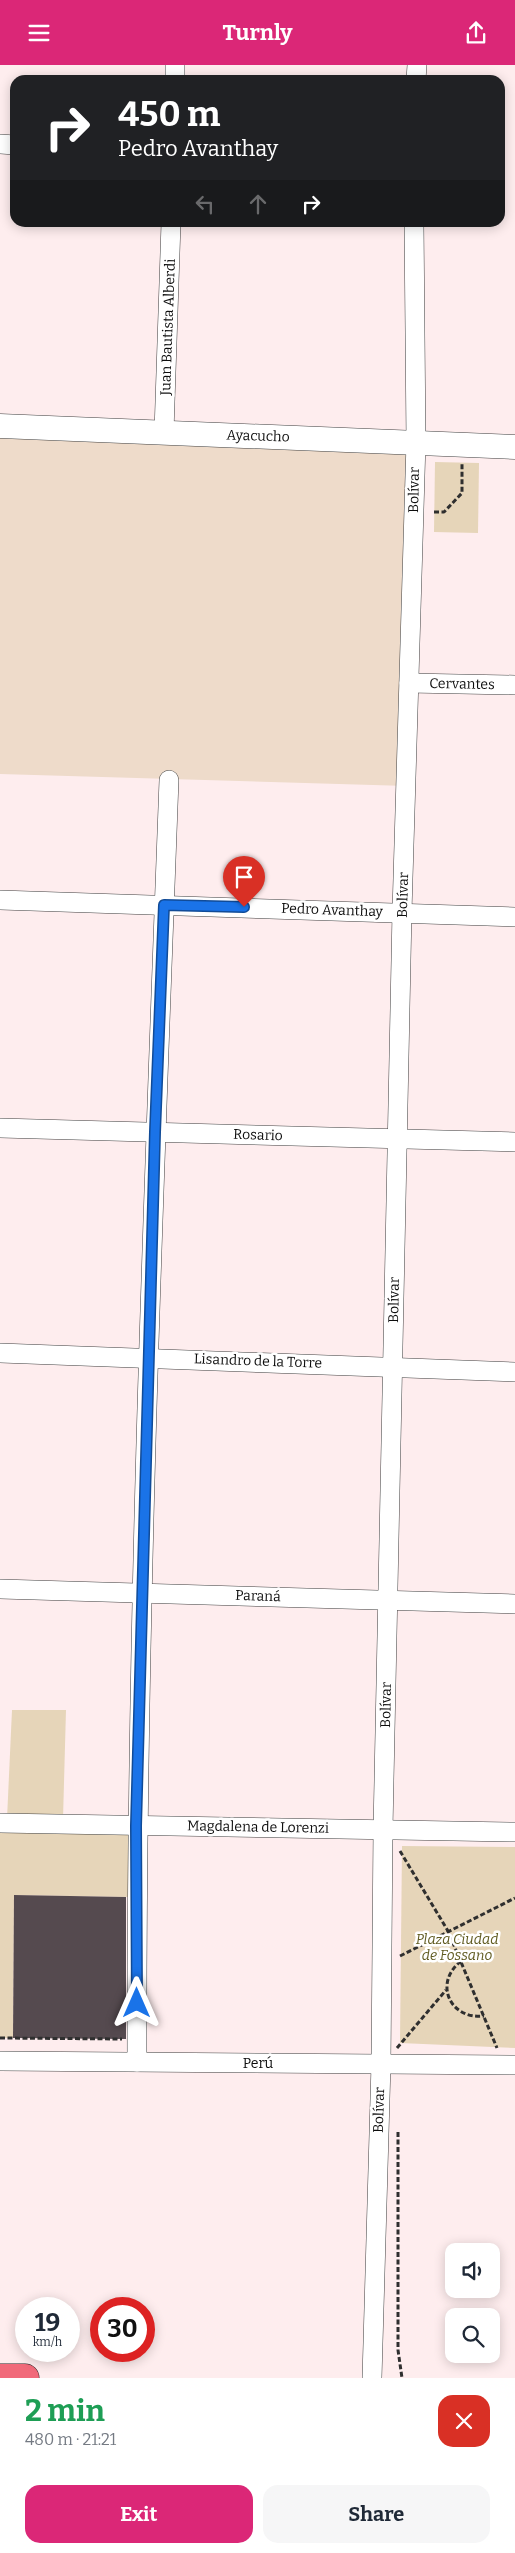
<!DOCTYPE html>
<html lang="en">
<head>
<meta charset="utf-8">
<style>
	:root { --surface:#fff; --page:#f6f6f7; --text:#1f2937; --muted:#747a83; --accent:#db2777 }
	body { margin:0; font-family:Bitter,serif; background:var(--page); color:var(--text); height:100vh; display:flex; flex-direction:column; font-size:19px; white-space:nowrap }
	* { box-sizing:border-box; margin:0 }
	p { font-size:16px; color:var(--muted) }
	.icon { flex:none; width:28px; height:28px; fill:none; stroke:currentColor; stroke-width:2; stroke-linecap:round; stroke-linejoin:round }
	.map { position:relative; height:2313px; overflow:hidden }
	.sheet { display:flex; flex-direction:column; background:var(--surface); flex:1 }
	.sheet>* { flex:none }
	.guide { position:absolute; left:10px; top:10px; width:495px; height:152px; border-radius:15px; box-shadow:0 2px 12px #0003; background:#202124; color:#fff; overflow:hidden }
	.fabs { position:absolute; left:445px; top:2178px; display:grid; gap:10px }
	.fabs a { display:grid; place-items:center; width:55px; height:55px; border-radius:10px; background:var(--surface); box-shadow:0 2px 12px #0003; font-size:25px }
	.speed { position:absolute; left:15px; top:2232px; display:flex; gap:10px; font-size:25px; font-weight:700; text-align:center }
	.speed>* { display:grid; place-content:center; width:65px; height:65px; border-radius:50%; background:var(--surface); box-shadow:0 2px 12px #0003; line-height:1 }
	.speed small { font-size:12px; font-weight:400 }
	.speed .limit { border:8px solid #d22; background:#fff; color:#111 }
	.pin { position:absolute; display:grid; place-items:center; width:42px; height:42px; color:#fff; margin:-51px -21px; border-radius:50% 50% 50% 0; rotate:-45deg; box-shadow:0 0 5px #0007 }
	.pin .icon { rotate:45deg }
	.me { position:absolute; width:55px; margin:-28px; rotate:0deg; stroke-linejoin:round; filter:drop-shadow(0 0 4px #0008) }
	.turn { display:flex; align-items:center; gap:18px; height:105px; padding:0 25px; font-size:22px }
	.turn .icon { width:65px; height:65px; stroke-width:2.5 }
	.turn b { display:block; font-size:35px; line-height:42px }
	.lanes { display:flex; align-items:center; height:48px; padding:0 25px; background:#0003; justify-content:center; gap:25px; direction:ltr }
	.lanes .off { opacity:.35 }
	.round { display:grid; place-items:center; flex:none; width:52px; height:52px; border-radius:15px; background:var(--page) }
	.head { display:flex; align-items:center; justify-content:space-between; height:85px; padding:0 25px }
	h1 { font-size:30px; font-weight:700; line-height:38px; color:#1e9e55 }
	.button { display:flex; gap:10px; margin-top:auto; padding:10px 25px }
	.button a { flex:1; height:58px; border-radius:15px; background:var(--accent); color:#fff; font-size:20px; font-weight:700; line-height:58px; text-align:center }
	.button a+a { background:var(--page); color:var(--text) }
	header { display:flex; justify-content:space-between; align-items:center; height:65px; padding:0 25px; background:var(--accent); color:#fff; font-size:22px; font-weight:700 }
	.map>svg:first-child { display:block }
	.green { fill:#e6d5b9 }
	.pitch { fill:#eedbca }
	.building { fill:#554a4f }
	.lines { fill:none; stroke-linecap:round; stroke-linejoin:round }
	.minor-casing { stroke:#404040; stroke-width:20 }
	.tertiary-casing { stroke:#404040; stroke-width:25 }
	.primary-casing { stroke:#1e1e1e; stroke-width:29 }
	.path { stroke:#2f2f2f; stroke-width:3; stroke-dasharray:5 2.5; stroke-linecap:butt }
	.minor { stroke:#fff; stroke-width:19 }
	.tertiary { stroke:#fff; stroke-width:24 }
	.primary { stroke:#f16a7a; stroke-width:28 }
	.route-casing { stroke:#114b97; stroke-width:12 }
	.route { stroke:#1a73e8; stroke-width:9 }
	.labels { text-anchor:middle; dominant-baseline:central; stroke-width:5; stroke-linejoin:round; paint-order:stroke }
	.street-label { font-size:14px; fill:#0d0d0d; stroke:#fff }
	.park-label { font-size:14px; font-style:italic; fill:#605b21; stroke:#fff }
</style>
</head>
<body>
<header><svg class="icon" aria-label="menu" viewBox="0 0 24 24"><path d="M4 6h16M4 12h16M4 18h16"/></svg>Turnly<svg class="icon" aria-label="share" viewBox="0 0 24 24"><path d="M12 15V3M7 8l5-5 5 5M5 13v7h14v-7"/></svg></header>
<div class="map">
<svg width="515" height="2313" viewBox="0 0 515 2313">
	<rect width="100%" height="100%" fill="#feedee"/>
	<g class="green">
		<polygon points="435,397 479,398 478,468 434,467"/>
		<polygon points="12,1645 66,1645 63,1754 7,1754"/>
		<polygon points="0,1762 131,1765 130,1832 14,1830 13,1973 0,1973"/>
		<polygon points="402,1781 515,1782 515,1983 400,1978"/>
	</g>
	<polygon class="pitch" points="0,370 416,377 407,721 0,709"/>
	<polygon class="building" points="14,1830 126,1832 126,1974 13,1973"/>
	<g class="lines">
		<defs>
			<g id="minor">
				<polyline points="175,15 175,0"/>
				<polyline points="416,15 417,0"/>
				<polyline points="0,79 15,80"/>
				<polyline points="164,367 171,158"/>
				<polyline points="409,618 515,620"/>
				<polyline points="0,835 515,852"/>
				<polyline points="0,1063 515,1077"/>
				<polyline points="0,1288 515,1307"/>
				<polyline points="0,1524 515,1539"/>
				<polyline points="0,1758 515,1767"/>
				<polyline points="0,1996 515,2000"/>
				<path d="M137 1997C136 1570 153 1142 169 715"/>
				<polyline points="372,2313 381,1999 383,1764 402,847 416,377 414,158"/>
			</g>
			<polyline id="tertiary" points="0,361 515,382"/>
			<polyline id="primary" points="0,2313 25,2313"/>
		</defs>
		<use href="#minor" class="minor-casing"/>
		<use href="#tertiary" class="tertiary-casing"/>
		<use href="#primary" class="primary-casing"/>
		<g class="path">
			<polyline points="434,447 444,447 462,428 462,399"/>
			<polyline points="400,1786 448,1866 497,1983"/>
			<polyline points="400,1891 515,1833"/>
			<path d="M461 1896C433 1918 450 1955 484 1951"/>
			<polyline points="0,1973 122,1974"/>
			<polyline points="397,1983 446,1925"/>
			<polyline points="398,2067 398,2285 402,2313"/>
		</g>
		<use href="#minor" class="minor"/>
		<use href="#tertiary" class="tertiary"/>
		<use href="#primary" class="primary"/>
	</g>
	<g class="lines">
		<defs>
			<polyline id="route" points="137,1938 136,1761 155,1067 164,840 244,842"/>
		</defs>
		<use href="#route" class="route-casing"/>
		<use href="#route" class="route"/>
	</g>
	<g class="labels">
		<g class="street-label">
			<text transform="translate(168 262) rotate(-88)">Juan Bautista Alberdi</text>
			<text transform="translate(258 371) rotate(2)">Ayacucho</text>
			<text transform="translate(414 425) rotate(-89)">Bolívar</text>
			<text transform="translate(462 619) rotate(1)">Cervantes</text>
			<text transform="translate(403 830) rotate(-88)">Bolívar</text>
			<text transform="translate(332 845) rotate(2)">Pedro Avanthay</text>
			<text transform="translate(258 1070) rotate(2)">Rosario</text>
			<text transform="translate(394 1235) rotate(-89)">Bolívar</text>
			<text transform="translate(258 1296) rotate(2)">Lisandro de la Torre</text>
			<text transform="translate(258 1531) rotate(2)">Paraná</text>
			<text transform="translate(386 1640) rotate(-89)">Bolívar</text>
			<text transform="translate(258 1762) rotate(1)">Magdalena de Lorenzi</text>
			<text x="258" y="1998">Perú</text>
			<text transform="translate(379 2045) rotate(-88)">Bolívar</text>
		</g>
		<g class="park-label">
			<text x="457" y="1874">Plaza Ciudad<tspan x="457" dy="16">de Fossano</tspan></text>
		</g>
	</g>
</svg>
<div class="fabs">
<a><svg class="icon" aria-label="sound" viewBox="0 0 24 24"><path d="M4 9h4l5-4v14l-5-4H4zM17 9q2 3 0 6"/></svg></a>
<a><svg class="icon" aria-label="search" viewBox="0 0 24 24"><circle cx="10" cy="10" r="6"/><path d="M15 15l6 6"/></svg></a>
</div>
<div class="speed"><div>19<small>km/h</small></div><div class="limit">30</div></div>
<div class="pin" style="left:244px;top:842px;background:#d93025"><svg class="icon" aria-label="arrive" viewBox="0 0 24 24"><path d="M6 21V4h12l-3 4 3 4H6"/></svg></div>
<svg class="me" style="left:137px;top:1938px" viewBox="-20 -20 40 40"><path d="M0-17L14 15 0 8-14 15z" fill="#1a73e8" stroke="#fff" stroke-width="4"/></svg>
<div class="guide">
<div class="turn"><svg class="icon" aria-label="right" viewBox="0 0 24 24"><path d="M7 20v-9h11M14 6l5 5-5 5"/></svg><div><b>450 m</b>Pedro Avanthay</div></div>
<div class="lanes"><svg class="icon off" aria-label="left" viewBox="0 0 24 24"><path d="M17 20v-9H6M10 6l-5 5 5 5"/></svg><svg class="icon off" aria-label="ahead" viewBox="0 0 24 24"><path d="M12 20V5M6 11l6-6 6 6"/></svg><svg class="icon" aria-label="right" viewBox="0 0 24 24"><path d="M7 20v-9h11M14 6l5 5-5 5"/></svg></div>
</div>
</div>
<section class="sheet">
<div class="head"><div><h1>2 min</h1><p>480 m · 21:21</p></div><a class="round" style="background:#d93025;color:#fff"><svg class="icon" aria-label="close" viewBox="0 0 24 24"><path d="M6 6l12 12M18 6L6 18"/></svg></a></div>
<div class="button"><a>Exit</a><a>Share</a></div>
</section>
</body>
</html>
